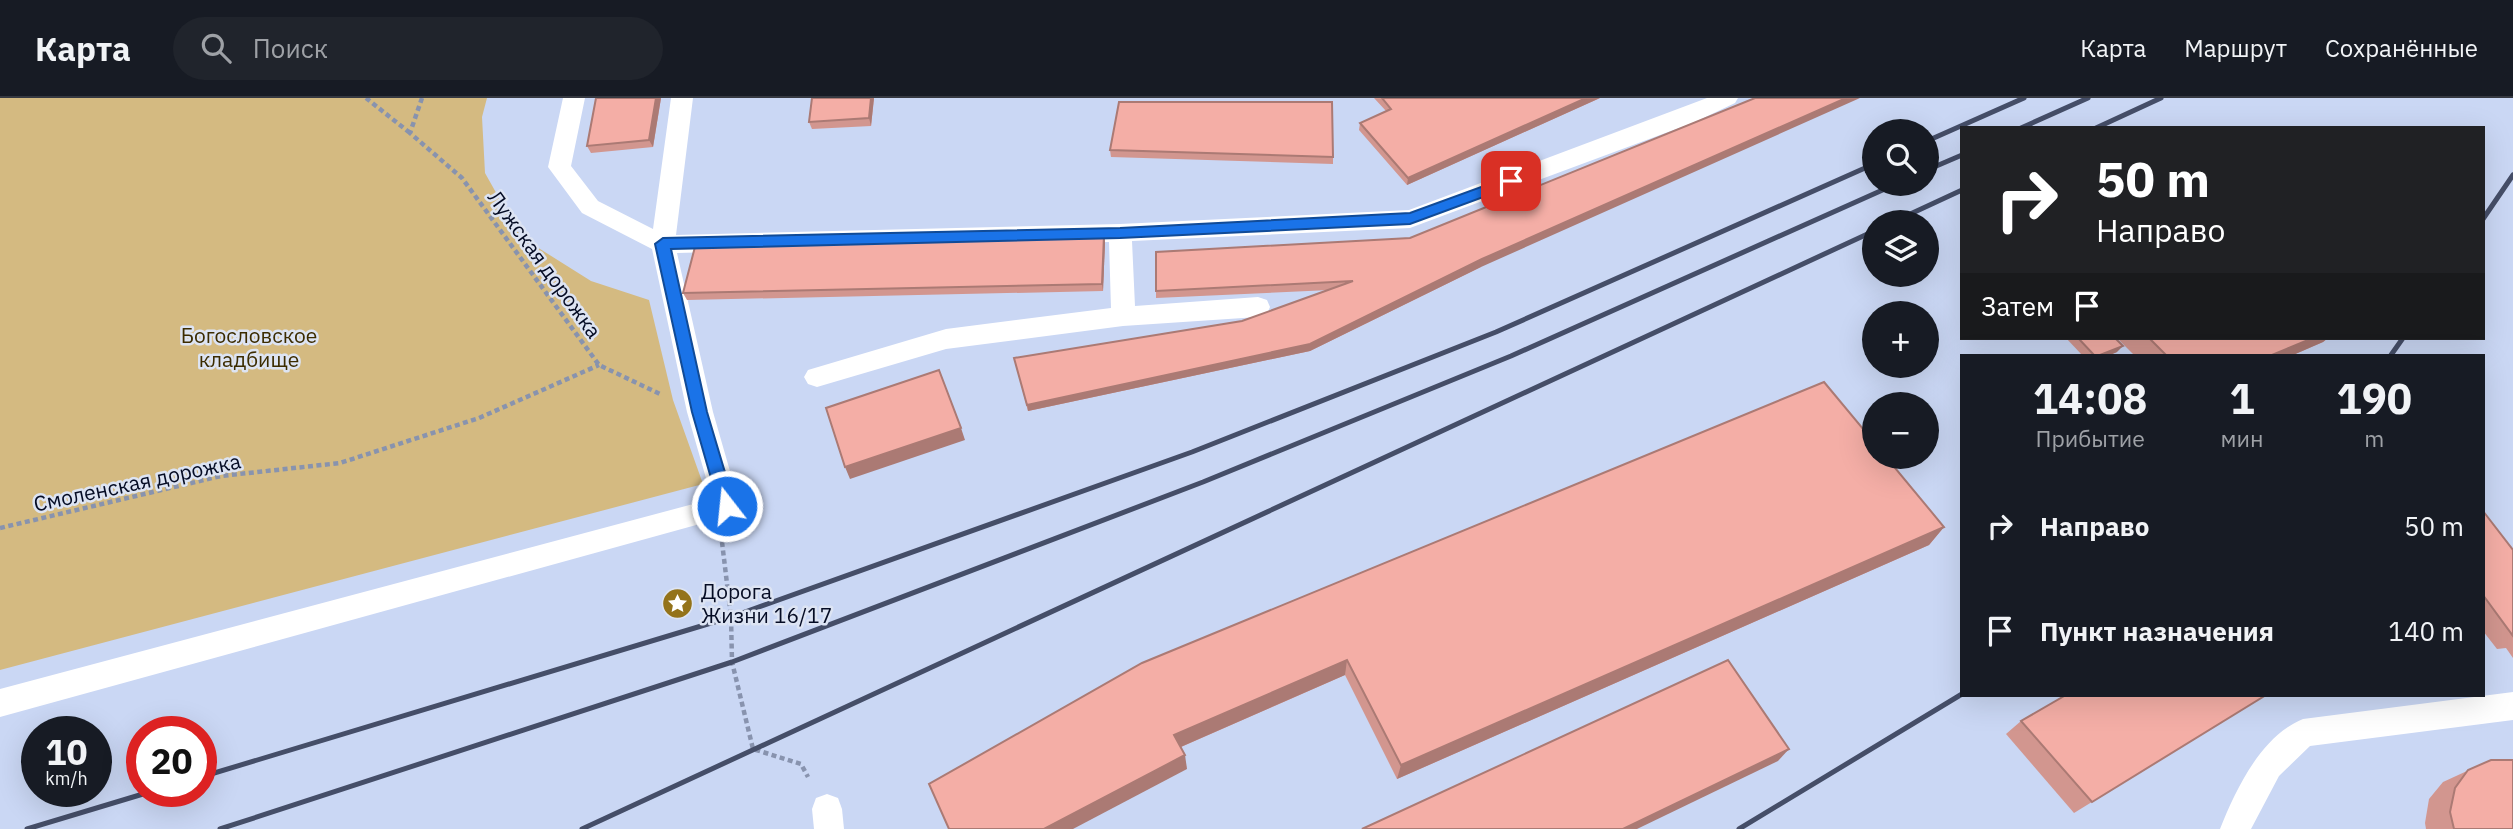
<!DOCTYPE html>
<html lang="ru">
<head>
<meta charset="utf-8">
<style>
	:root { --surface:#171b24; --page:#20242c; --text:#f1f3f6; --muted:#9ea1a6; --line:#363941 }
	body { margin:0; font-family:"IBM Plex Sans",sans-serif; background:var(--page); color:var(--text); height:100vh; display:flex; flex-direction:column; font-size:26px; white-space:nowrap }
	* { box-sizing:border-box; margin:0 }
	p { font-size:23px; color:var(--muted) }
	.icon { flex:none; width:38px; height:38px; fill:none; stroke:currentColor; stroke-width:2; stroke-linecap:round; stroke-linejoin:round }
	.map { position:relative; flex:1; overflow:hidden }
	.drawer { position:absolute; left:1960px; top:256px; width:525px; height:343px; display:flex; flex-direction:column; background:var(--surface); border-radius:0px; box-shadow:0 7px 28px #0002 }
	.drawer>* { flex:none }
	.guide { position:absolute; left:1960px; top:28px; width:525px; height:214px; border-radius:0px; box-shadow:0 7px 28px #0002; background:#202124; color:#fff; overflow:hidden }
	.controls { position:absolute; left:1862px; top:21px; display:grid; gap:14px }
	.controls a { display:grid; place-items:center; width:77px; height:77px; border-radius:50%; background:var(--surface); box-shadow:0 7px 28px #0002; font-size:35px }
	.speed { position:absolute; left:21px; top:618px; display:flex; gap:14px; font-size:35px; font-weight:700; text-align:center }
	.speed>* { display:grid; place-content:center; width:91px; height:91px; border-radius:50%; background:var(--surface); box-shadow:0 7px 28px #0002; line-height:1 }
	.speed small { font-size:18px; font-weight:400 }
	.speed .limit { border:10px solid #d22; background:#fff; color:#111 }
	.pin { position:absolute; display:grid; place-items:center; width:60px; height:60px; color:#fff; margin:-30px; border-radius:14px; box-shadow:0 4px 10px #0006 }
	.me { position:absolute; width:77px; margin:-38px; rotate:344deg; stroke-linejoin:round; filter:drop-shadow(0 0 5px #0008) }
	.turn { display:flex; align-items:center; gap:24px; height:147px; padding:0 21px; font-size:32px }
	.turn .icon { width:91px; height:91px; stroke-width:2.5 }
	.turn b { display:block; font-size:49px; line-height:60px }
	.then { display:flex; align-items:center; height:66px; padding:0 21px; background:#0003; gap:14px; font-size:26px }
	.eta { display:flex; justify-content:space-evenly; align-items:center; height:119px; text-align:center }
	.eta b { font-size:42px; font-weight:700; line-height:49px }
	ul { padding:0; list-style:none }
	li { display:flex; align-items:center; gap:21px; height:105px; padding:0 21px }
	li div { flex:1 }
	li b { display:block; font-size:26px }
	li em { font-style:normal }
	header { display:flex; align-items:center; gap:42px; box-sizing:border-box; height:98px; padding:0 35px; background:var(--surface); border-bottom:2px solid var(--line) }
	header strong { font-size:33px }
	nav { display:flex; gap:38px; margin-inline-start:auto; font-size:24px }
	.search { width:490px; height:63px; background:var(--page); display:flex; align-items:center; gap:18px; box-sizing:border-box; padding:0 24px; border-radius:38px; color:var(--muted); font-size:26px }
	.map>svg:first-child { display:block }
	.green { fill:#d4ba81 }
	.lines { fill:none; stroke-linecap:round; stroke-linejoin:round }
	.path { stroke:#8893ae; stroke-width:4.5; stroke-dasharray:5 3.5; stroke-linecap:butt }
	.service { fill:#fff; fill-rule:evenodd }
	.rail { stroke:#454e68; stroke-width:5 }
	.wall { fill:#d2968f }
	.shaded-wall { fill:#ab7a74 }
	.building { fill:#f4aea6; stroke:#ab7a74; stroke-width:2 }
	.route { fill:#1a73e8; stroke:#114b97; stroke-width:2 }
	.labels { text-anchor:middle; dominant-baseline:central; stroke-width:5; stroke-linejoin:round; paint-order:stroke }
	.street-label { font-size:21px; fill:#050c24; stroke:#dde4f3 }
	.park-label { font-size:21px; fill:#3c2c00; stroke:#dde4f3 }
	.poi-label { font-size:21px; fill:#050c24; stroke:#dde4f3; text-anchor:start }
</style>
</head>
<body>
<header>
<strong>Карта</strong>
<div class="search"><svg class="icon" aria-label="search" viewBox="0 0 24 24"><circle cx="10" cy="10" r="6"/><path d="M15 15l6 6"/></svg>Поиск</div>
<nav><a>Карта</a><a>Маршрут</a><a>Сохранённые</a></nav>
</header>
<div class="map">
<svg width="2513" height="731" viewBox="0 0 2513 731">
	<rect width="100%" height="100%" fill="#cad7f4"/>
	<polygon class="green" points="0,0 487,0 482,19 485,75 521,139 591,183 649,202 673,302 703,386 0,572"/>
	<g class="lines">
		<g class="path">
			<polyline points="366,0 410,35"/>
			<polyline points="422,0 410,35 462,80 599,267 660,296"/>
			<polyline points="0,430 221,378 340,365 479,320 599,267"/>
			<polyline points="722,444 731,519 732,564 753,651 801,666 808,679"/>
		</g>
		<g class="service">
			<polygon points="563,0 585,0 571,68 598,103 653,131 671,0 693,0 676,137 1120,126 1409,112 1707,0 1738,0 1735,5 1695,24 1410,130 1132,143 1135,208 1258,199 1267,202 1270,209 1267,216 1258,219 1123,228 946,251 817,289 808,286 804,279 808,272 946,231 1111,210 1109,144 677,155 713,314 740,408 736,416 0,619 0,591 712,401 687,314 652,151 582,115 548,69"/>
			<path d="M2513 594V622L2310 648 2279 678 2251 731H2220C2236 691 2261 638 2303 621Z"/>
			<polygon points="827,696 838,700 842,711 844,731 814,731 812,711 816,700"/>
		</g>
		<g class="rail">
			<polyline points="2021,30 2088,0"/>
			<polyline points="2096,30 2161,0"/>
			<polyline points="1927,43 2024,0"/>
			<polyline points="1927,72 1962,57"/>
			<polyline points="2483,121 2513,77"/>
			<polyline points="1893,124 1962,92"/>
			<polyline points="2391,257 2403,240"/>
			<polyline points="201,679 731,519 1192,354 1496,234 1874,66"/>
			<polyline points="27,731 153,693"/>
			<polyline points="220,731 732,564 1203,384 1511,258 1896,86"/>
			<polyline points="582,731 1874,133"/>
			<polyline points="1739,731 1962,596"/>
		</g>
	</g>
	<g class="wall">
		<polygon points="661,0 653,49 591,55 587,48"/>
		<polygon points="874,0 871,28 812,31 809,24"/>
		<polygon points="1374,0 1600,0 1407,87 1359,32 1360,25 1386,13"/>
		<polygon points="1110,52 1333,59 1333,66 1111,59"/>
		<polygon points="1104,137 1105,144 1103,193 687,202 683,195"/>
		<polygon points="1481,169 1310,253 1028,313 1014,260 1242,223 1330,192 1156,200 1156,193"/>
		<polygon points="2066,240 2115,240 2117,254 2110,257 2082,257"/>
		<polygon points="2117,240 2328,240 2323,244 2293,257 2134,257"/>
		<polygon points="2483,413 2513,452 2513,560 2506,550 2497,551 2483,533"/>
		<polygon points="1944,429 1929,447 1397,681 1345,577 1181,649 1187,671 1142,565"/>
		<polygon points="2266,597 2074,715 2006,636 2021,623"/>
		<polygon points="2491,662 2513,731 2426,731 2425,725 2429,701 2443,684"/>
	</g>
	<g class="shaded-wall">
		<polygon points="656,0 661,0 653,49 649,42"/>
		<polygon points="871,0 874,0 871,28 869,20"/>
		<polygon points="1586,0 1600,0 1407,87 1408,80"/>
		<polygon points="1846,0 1860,0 1481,169 1310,253 1028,313 1027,307 1482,161"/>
		<polygon points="1104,137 1105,144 1103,193 1102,186"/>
		<polygon points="2313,240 2328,240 2323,244 2293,257 2272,257"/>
		<polygon points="2123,248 2117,254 2110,257 2100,257"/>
		<polygon points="961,330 965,342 850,381 845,369"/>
		<polygon points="1944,429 1929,447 1397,681 1401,667"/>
		<polygon points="1347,562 1345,577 1176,651 1174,637"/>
		<polygon points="1789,651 1778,663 1637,731 1623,731"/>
		<polygon points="1185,657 1187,671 1073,731 1044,731"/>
	</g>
	<g class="building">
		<polygon points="596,0 656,0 649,42 587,48"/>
		<polygon points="812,0 871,0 869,20 809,24"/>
		<polygon points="1382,0 1586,0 1408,80 1360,25 1391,11"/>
		<polygon points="1755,0 1846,0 1482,161 1310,246 1027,307 1014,260 1242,223 1353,183 1156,193 1156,154 1410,140"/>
		<polygon points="1119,4 1332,4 1333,59 1110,52"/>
		<polygon points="1104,137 1102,186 683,195 696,145"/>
		<polygon points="2078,240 2115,240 2123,248 2100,257 2094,257"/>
		<polygon points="2149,240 2313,240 2272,257 2166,257"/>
		<polygon points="939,272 961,330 845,369 826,310"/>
		<polygon points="1824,284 1874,344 1874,359 1886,359 1944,429 1401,667 1347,562 1174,637 1185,657 1044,731 949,731 929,686 1142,565"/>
		<polygon points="2483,413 2513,452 2513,538 2483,497"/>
		<polygon points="1728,562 1789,651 1623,731 1362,731"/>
		<polygon points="2066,597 2266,597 2092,704 2021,623"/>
		<polygon points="2491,662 2513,662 2513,731 2454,731 2450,714 2455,690 2468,672"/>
	</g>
	<polygon class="route" points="1511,78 1518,83 1516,87 1410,126 1120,140 671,151 707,314 735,408 733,413 721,413 719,408 692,314 655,146 663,140 1120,130 1410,115"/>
	<defs>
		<symbol id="sight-disc" viewBox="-11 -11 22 22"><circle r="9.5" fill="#94731a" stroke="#dde4f3"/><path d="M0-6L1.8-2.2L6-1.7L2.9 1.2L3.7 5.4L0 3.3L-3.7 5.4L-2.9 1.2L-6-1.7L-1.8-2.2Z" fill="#fff"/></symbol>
	</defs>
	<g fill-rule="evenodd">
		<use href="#sight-disc" x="660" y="488" width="35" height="35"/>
	</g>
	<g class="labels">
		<g class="street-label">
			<text transform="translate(545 166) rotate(54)">Лужская дорожка</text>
			<text transform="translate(137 384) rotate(-12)">Смоленская дорожка</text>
		</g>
		<g class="park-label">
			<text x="249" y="237">Богословское<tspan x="249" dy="24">кладбище</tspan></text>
		</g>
		<g class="poi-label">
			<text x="701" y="493">Дорога<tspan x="701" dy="24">Жизни 16/17</tspan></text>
		</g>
	</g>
</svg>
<div class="controls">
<a><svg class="icon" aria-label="search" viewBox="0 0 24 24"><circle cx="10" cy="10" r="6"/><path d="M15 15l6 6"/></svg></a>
<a><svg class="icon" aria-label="layers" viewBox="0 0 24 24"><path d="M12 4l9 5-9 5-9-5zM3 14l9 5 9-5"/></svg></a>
<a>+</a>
<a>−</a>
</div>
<div class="speed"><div>10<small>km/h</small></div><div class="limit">20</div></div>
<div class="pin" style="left:1511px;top:83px;background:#d93025"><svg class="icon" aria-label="arrive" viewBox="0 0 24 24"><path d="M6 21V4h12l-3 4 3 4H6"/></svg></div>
<svg class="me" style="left:727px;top:408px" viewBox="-20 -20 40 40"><circle r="17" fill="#1a73e8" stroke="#fff" stroke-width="3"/><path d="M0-11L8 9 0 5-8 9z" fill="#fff"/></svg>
<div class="guide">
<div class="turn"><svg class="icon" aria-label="right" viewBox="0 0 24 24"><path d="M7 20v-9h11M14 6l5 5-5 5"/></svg><div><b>50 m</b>Направо</div></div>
<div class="then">Затем<svg class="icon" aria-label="arrive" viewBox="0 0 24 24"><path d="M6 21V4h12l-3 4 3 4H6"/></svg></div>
</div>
<section class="drawer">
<div class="eta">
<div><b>14:08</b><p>Прибытие</p></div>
<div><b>1</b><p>мин</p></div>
<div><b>190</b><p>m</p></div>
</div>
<ul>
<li><svg class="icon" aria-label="right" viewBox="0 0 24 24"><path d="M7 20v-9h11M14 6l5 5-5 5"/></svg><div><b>Направо</b></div><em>50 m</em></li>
<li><svg class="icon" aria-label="arrive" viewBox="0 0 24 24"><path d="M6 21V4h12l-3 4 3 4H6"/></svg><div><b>Пункт назначения</b></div><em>140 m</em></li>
</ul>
</section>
</div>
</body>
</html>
